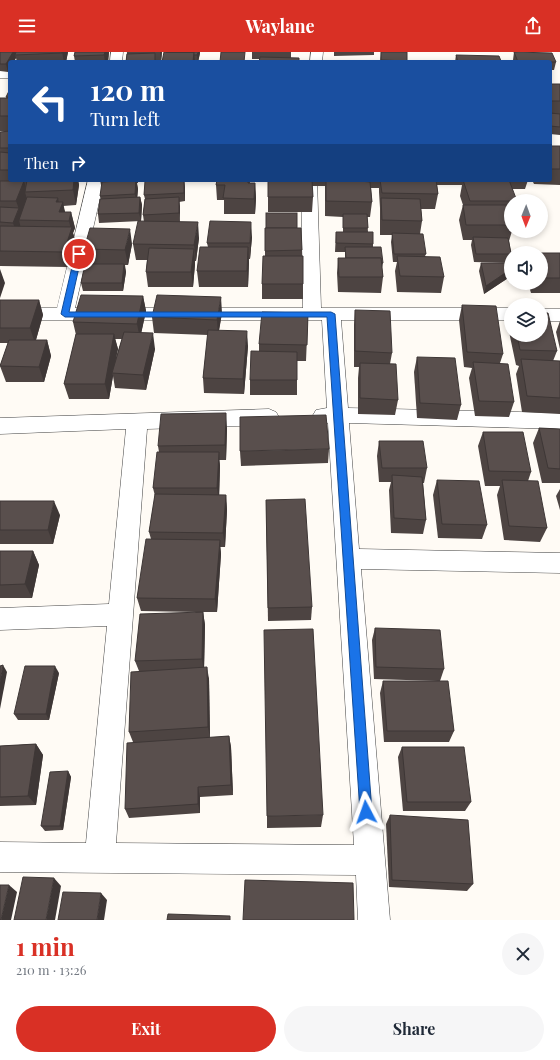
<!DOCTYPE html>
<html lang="en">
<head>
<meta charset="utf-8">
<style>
	:root { --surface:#fff; --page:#f6f6f7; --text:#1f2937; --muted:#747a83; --accent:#d93025 }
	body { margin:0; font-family:"Playfair Display",serif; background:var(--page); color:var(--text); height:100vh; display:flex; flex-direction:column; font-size:15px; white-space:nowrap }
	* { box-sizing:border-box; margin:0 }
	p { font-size:13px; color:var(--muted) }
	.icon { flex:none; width:22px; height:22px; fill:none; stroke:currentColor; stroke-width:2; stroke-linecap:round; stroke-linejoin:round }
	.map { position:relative; height:868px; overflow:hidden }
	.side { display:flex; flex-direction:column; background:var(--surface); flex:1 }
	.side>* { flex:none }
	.guide { position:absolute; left:8px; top:8px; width:544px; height:122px; border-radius:4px; box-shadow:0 2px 6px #0003; background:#1a4fa0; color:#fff; overflow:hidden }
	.needle { width:26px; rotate:181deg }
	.fabs { position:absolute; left:504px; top:142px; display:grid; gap:8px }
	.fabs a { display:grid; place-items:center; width:44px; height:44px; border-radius:50%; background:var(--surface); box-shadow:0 2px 6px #0003; font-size:20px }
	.pin { position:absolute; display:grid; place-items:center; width:34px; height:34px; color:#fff; margin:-17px; border:2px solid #fff; border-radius:50%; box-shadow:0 1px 4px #0007 }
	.me { position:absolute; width:44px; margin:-22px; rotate:356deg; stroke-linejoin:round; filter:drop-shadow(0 0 3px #0008) }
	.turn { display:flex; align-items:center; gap:14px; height:84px; padding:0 16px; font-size:18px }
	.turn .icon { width:52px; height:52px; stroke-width:2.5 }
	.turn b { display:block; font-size:28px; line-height:34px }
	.then { display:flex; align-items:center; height:38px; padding:0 16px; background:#0003; gap:8px; font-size:15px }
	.round { display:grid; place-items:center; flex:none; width:42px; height:42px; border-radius:21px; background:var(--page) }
	.summary { display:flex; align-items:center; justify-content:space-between; height:68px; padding:0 16px }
	h1 { font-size:24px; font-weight:700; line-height:30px; color:var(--accent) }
	.button { display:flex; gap:8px; margin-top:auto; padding:8px 16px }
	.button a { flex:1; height:46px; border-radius:24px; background:var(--accent); color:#fff; font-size:16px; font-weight:700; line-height:46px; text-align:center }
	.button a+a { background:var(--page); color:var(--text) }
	header { display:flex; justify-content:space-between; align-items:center; height:52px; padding:0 16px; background:var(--accent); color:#fff; font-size:18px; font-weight:700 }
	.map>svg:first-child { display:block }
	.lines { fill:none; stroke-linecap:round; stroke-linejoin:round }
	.minor-casing { stroke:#444; stroke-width:1 }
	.minor { fill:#fff; fill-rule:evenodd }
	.wall { fill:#4d4442; fill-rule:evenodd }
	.shaded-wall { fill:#3e3736 }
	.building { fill:#594f4d; stroke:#3e3736 }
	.route { fill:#1a73e8; stroke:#114b97 }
</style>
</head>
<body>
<header><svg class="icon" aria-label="menu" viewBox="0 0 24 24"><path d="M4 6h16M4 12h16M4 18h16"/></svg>Waylane<svg class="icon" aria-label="share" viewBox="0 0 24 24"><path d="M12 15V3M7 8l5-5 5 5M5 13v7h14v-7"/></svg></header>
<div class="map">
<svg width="560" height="868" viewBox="0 0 560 868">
	<rect width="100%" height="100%" fill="#fffbf5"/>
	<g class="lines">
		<defs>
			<g id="minor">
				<polygon points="111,0 123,0 122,10 110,10"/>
				<polygon points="311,0 323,0 322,10 310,10"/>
				<rect x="0" y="18" width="10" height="8"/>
				<polygon points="88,128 104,128 75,256 303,256 301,128 317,128 321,256 511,256 511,268 341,268 348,356 560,361 560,377 349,371 359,497 560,501 560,521 361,517 390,868 358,868 356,823 0,820 0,790 86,791 107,574 0,578 0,556 109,552 126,377 0,382 0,366 269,357 276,360 279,365 276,370 269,373 147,377 116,791 354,793 328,371 316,368 313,363 316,358 327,356 322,268 24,268 18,266 15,262 18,258 24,256 57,256"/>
				<rect x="541" y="257" width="19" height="12"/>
			</g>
		</defs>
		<use href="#minor" class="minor-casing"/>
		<use href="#minor" class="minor"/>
	</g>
	<g class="wall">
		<polygon points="0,0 68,0 66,10 17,10 16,6 10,10 10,16 8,20 0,19"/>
		<polygon points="75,0 109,0 108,10 75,10 74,4"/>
		<polygon points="127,0 162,0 161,10 126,10"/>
		<polygon points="252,0 291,0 291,6 299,6 299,10 259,10 260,7 252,7"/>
		<polygon points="334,0 374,0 374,3 334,4"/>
		<polygon points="381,0 407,0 407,10 380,10"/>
		<polygon points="514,0 556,10 554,18 550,18 550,10 513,10 513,8"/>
		<polygon points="200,1 198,10 162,10"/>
		<polygon points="456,3 501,9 505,10 455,10"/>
		<polygon points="550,32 560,32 560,83 550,82"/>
		<polygon points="10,37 10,79 0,79 0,46 6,46"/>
		<polygon points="10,79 10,128 78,128 79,133 76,153 63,154 65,160 71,160 75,176 73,181 76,191 68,215 0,214 0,80"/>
		<polygon points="550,94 560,94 560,133 534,132 532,128 550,128"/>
		<polygon points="100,128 138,128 138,131 137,131 138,137 137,145 140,145 142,153 141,169 99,171 98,162 101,147 100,144 102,133 101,133"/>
		<polygon points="146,128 184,128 185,136 185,149 179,150 180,170 170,170 199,186 196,209 195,209 195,212 193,235 148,235 146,220 147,208 136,208 133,192 144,170 143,163 145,147 144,143"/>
		<polygon points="217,128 250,128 250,131 255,131 256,146 255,162 224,162 224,148 217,148 216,133"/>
		<polygon points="260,128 359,128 360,129 362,129 362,128 528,128 525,137 513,137 511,149 511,179 512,179 509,189 511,201 511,206 510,211 474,210 471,193 472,188 463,188 459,168 463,153 460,144 462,133 437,133 438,142 435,157 421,157 422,169 420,182 426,202 425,204 444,225 441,241 397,240 395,219 397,210 393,210 391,190 392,183 380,183 380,156 379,140 379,136 371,136 372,150 370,165 367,165 368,180 373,192 373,195 383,211 382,216 383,225 381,241 338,240 337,221 338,206 345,206 345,200 335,200 336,180 343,180 343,165 325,164 325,134 312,134 313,145 312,160 268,160 268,129 260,129"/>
		<polygon points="265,176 297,176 302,198 303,232 303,247 262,247 262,232 265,204"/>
		<polygon points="252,185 250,207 249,207 248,235 199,235 197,219 208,195 207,191"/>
		<polygon points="132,192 128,213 125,213 126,220 123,239 83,239 81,231 88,212 84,197"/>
		<polygon points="541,201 560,201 560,241 531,241 528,231 541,231"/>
		<polygon points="481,211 511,211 511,224 484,242 479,219"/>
		<path d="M143 244 146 259 141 281 155 297 146 338 115 336 113 324 109 347H69L64 332 76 283 73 270ZM115 287H122L115 309 118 297Z"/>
		<polygon points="0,248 39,248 43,263 36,288 47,288 51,304 44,330 6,330 0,314 8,291 0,291"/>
		<polygon points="462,253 503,302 500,311 514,350 509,365 475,364 469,326 472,316 464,315 459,268"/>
		<polygon points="355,258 392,301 390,312 398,348 395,363 358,362 358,326 359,315 354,315 354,273"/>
		<polygon points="222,261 219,279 248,294 244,342 204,341 203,326 208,283 154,281 152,265"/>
		<polygon points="308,261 306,309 297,309 297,343 250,343 250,328 259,300 259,292"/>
		<polygon points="511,266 511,283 541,283 557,299 553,309 560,309 560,362 522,360 516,322 519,314 516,313 508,275"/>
		<polygon points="560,269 560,297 556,280"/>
		<polygon points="417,305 461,353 457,368 417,366 414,320"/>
		<polygon points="227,376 226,408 219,408 220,414 219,443 226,443 227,458 225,495 220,495 221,502 217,560 203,560 205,573 204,615 209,627 210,686 229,684 231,695 233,743 200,745 200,761 129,766 125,757 133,690 129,680 139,619 135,609 196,560 141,559 137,546 151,487 149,480 155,444 153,436 159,400 158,394"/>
		<polygon points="539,376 560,377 560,431 542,431 533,391"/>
		<polygon points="483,380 531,420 528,429 547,476 540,490 504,488 497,443 500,434 485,434 478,394"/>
		<polygon points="379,389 427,416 424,431 423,431 426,468 423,482 391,481 389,438 391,430 379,430 377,404"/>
		<polygon points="329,397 328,411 241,414 240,399"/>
		<polygon points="437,428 487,473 482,487 438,486 433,443"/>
		<polygon points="560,437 560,458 556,444"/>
		<polygon points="266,448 312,555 311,568 268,569"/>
		<polygon points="0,449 60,463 53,492 0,492"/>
		<polygon points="0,499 33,499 39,513 32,546 0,546"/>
		<polygon points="375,576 444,617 440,629 454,679 449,690 384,690 380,641 383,629 438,629 374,627 372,588"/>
		<polygon points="59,621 49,668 18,668 14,662"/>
		<polygon points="36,692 43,703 36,753 0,754 0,694"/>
		<polygon points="402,695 471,750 465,759 403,759 398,705"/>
		<polygon points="68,719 71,725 63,778 45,779 41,774"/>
		<polygon points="323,763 321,775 267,776 267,764"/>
		<polygon points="390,763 473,832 467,839 389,835 386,772"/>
	</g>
	<g class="shaded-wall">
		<polygon points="13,0 17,0 15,3 16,6 14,10 10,10 10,16 8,20 6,12"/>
		<polygon points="62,0 68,0 66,10 64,10"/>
		<polygon points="105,0 109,0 108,10 105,10 104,3"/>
		<polygon points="160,0 162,0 161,10"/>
		<polygon points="194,0 195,10 193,10"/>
		<polygon points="198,0 200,0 200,1 198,10 197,3"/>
		<polygon points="74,128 78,128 79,133 76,153 73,138"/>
		<polygon points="136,128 138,137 137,150 135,142"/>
		<polygon points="184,128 185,136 185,149 184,141"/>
		<polygon points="24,129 27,139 25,140 27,147 19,168 21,177 18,186 13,171 19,157 16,149"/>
		<polygon points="255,131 256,146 255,162 254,147"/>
		<polygon points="140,145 142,153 141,169 139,161"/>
		<polygon points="179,145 180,154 180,170 179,161"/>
		<polygon points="58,146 60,156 63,150 66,165 61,169 56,150"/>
		<polygon points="71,160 75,176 73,181 76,191 68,215 64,200 71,178 69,169"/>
		<polygon points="198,170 199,186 196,209 194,193"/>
		<polygon points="251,170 252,185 250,207 250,191"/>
		<polygon points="130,177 132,192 128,213 125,198"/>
		<polygon points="248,195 249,211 248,235 247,219"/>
		<polygon points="194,197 195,212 193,235 191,220"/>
		<polygon points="124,212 126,220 123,239 122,231"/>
		<polygon points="0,217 5,231 0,246"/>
		<polygon points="511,217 511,224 484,242 486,234"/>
		<polygon points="143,244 146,259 140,287 137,272"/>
		<polygon points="221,245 222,261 218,283 217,268"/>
		<polygon points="39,248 43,263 35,291 30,276"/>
		<polygon points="247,279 248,294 244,342 243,327"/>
		<polygon points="153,281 155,297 146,338 143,323"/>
		<polygon points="114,282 118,297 113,321 112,321 113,324 109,347 105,332"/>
		<polygon points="47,288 51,304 44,330 39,315"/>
		<polygon points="226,361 227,376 226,408 225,393"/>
		<polygon points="219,400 220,414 219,450 217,436"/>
		<polygon points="226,443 227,458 225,495 223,481"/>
		<polygon points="54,449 60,463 53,492 48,478"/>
		<polygon points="220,488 221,502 217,560 215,547"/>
		<polygon points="33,499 39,513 32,546 25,532"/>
		<polygon points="203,560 205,573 204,620 202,607"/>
		<polygon points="3,613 7,620 0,657 0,630"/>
		<polygon points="55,614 59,621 49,668 46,662"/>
		<polygon points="207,615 209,627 210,686 208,675"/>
		<polygon points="229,684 231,695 233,743 231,733"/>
		<polygon points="36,692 43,703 36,753 28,744"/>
		<polygon points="68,719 71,725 63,778 60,774"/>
		<polygon points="198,735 200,745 200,761 198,752"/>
		<polygon points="54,826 61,834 55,868 46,868"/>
		<polygon points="9,833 17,840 11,868 1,868"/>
		<polygon points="101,841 107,848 104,868 97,868"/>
	</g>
	<g class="building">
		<polygon points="0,0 13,0 6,12 0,12"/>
		<polygon points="16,0 62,0 62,1 15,3"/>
		<polygon points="75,0 105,0 104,3 74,4"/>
		<polygon points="164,0 194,0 193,10 162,10"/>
		<polygon points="166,0 198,0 197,3 194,3 194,0"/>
		<polygon points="221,0 245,0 244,10 220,10"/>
		<polygon points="381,0 407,0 407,9 381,8"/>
		<polygon points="514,0 552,1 556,10 518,10"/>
		<polygon points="155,1 155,10 126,10 127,2"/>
		<polygon points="456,3 499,4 501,9 458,10"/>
		<polygon points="260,5 299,6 299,10 259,10"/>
		<polygon points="470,9 505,9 505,10 471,10"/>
		<rect x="550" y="32" width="10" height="17"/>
		<polygon points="10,37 10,45 6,45"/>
		<rect x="0" y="46" width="10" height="18"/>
		<polygon points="550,61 560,62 560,75 550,74"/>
		<polygon points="10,79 10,96 0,96 0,80"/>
		<rect x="550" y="94" width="10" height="23"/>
		<polygon points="0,100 10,101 10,118 0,118"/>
		<polygon points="27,128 74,128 73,138 25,140"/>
		<polygon points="136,128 135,142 100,144 102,130"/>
		<polygon points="184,128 184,141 144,143 145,129"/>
		<polygon points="217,128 248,128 248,131 255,131 254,147 223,146 225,133 216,133"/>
		<polygon points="268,128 312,128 313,145 268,145"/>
		<polygon points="326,128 359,128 360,129 370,130 372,150 326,149"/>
		<polygon points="380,128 436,128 438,142 382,141"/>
		<polygon points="463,128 509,128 517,149 470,149"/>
		<polygon points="0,129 24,129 16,149 0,149"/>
		<polygon points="27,145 58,146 56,150 63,150 59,160 71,160 69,169 19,168"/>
		<polygon points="140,145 139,161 98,162 100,147"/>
		<polygon points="179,145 179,161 143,163 145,147"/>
		<polygon points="381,146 420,147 422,169 382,168"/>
		<polygon points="463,153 508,153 511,164 511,173 466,173"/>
		<polygon points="0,155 19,156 13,171 0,170"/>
		<rect x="266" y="161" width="31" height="15"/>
		<polygon points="343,162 367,162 368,176 343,176"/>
		<polygon points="138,169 198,170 194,193 133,192"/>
		<polygon points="210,169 251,170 250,191 207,191"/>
		<polygon points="0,174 72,175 64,200 0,199"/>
		<polygon points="90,176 130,177 125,198 84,197"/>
		<polygon points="265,176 301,176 302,198 265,199"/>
		<polygon points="336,180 373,180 373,192 336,191"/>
		<polygon points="392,181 423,182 426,202 394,202"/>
		<polygon points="473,185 508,186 511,201 511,202 476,202"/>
		<polygon points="200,195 248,195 247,219 197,219"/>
		<polygon points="345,195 381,195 383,211 382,211 381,206 346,206"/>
		<polygon points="149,196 194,197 191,220 146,220"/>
		<rect x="541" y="201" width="19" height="25"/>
		<polygon points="263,204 303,204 303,232 262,232"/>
		<polygon points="397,204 440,205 444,225 400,224"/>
		<polygon points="338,206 381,206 383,225 339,225"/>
		<polygon points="481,211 511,211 511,217 486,234"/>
		<polygon points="85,212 124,212 122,231 81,231"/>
		<polygon points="81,243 143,244 137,272 73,270"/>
		<polygon points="157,243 221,245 217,268 152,265"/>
		<polygon points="0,248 39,248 30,276 0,276"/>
		<polygon points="462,253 496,254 503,302 467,300"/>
		<polygon points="355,258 390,259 392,301 355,299"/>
		<polygon points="262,260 308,261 307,293 259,292"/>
		<polygon points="541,261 548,261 557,299 520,298 517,283 541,283"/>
		<polygon points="208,278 247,279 243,327 203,326"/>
		<polygon points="124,280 153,281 143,323 112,321"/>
		<polygon points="76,282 114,282 105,332 64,332"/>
		<polygon points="9,288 47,288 39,315 0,314"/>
		<polygon points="251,299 297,300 297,328 250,328"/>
		<polygon points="417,305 455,306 461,353 420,351"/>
		<polygon points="521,307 560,309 560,346 527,344"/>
		<polygon points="473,310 508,312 514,350 479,349"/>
		<polygon points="360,311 396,312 398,348 360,346"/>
		<polygon points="226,361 225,393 158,394 161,362"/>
		<polygon points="326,363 329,397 240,399 240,365"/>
		<polygon points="539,376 560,377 560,417 548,416"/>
		<polygon points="483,380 523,380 531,420 489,419"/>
		<polygon points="379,389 423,389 427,416 382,416"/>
		<polygon points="157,400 219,400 217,436 153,436"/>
		<polygon points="392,423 422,425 426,468 394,466"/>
		<polygon points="437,428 479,429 487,473 442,472"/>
		<polygon points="502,428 538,429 547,476 509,474"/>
		<polygon points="155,442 226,443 223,481 149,480"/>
		<polygon points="305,447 312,555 268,556 266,448"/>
		<polygon points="0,449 54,449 48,478 0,478"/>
		<polygon points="146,487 220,488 215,547 137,546"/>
		<polygon points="0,499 33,499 25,532 0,533"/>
		<polygon points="203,560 202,607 135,609 140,562"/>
		<polygon points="375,576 440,578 444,617 376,615"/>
		<polygon points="313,577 323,763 267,764 264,578"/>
		<polygon points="3,613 0,630 0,614"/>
		<polygon points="25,614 55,614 46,662 14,662"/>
		<polygon points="207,615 208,675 129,680 131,620"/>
		<polygon points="383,629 448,629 454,679 387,679"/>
		<polygon points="229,684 231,733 198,735 198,752 125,757 127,691"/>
		<polygon points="36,692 28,744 0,745 0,694"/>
		<polygon points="402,695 464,695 471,750 407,750"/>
		<polygon points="68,719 60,774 41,774 50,720"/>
		<polygon points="390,763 468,768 473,832 392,828"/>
		<polygon points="23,825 54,826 46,868 14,868"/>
		<polygon points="245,828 353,831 354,868 243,868"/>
		<polygon points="0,833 9,833 1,868 0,868"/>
		<polygon points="63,840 101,841 97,868 58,868"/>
		<polygon points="168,862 230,864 230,868 167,868"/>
	</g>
	<polygon class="route" points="79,200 82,202 69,260 331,260 335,262 372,760 371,764 366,766 362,764 360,760 327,265 65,265 61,262 75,202"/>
</svg>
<div class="fabs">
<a><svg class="needle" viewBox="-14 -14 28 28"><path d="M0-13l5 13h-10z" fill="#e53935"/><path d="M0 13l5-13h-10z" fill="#747a83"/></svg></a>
<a><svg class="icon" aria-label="sound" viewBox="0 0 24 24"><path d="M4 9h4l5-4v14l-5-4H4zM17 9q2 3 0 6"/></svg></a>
<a><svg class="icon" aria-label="layers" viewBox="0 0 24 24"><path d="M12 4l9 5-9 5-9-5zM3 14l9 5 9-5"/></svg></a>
</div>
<div class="pin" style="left:79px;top:202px;background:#d93025"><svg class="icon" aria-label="arrive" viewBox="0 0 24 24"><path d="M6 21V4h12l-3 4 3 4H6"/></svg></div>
<svg class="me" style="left:366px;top:760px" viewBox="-20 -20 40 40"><path d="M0-17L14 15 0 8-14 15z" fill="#1a73e8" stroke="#fff" stroke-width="4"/></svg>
<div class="guide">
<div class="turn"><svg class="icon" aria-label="left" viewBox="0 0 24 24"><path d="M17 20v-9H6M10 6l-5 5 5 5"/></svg><div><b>120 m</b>Turn left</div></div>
<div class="then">Then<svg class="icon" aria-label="right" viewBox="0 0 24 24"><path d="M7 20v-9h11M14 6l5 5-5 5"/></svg></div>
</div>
</div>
<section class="side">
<div class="summary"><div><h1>1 min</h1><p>210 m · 13:26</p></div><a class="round"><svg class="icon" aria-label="close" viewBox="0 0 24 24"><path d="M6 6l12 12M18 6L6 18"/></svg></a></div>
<div class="button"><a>Exit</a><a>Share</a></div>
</section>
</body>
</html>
